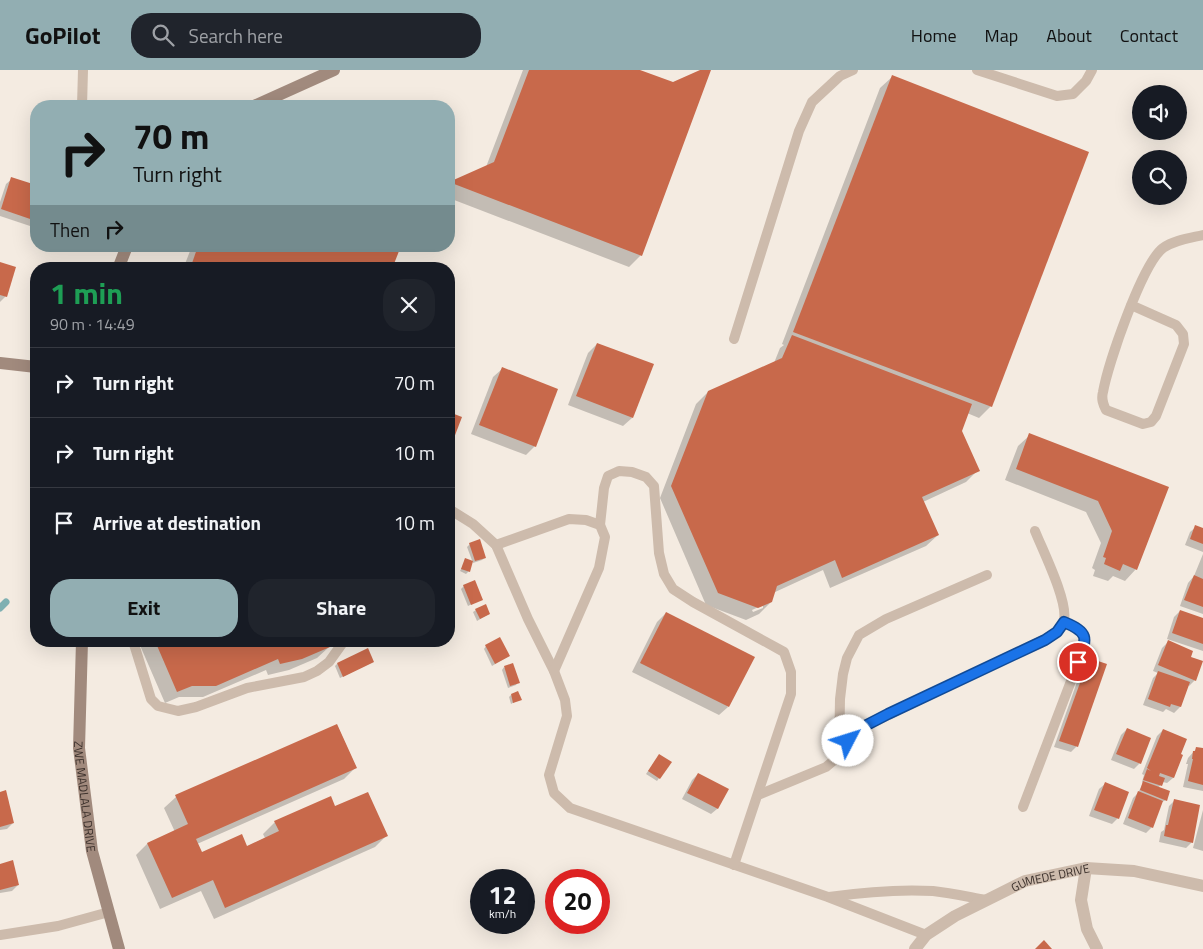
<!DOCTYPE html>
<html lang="en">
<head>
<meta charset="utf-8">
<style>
	:root { --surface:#171b24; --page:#20242c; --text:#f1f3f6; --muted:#9ea1a6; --line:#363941; --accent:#92aeb2 }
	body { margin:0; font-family:"Titillium Web",sans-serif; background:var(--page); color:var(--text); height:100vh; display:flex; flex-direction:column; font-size:19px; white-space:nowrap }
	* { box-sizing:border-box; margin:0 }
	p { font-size:16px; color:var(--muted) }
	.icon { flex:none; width:28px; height:28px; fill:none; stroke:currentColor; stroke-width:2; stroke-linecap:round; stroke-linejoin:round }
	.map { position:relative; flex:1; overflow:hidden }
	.panel { position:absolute; left:30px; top:192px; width:425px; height:385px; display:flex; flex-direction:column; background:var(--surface); border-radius:20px; box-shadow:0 5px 20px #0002 }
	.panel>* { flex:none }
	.banner { position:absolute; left:30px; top:30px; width:425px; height:152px; border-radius:20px; box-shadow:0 5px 20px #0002; background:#92aeb2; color:#111; overflow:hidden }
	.fabs { position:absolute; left:1132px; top:15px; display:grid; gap:10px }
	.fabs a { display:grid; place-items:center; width:55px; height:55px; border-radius:50%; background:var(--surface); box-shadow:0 5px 20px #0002; font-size:25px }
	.speed { position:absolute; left:470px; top:799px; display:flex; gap:10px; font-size:25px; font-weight:700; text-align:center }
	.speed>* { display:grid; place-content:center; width:65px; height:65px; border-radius:50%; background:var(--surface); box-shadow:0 5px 20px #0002; line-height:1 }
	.speed small { font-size:12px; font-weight:400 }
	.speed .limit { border:8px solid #d22; background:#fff; color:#111 }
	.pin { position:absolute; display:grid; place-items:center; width:42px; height:42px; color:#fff; margin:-21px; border:2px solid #fff; border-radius:50%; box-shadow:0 1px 5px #0007 }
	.me { position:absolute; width:55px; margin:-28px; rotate:50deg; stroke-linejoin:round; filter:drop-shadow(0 0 4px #0008) }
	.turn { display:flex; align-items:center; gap:18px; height:105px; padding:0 20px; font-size:22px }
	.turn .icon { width:65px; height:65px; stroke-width:2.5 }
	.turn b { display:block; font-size:35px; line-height:42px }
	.then { display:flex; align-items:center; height:48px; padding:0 20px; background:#0003; gap:10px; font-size:19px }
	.round { display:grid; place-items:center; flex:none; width:52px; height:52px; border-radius:20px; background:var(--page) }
	.head { display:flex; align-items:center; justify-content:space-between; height:85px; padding:0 20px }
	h1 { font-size:30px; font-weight:700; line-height:38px; color:#1e9e55 }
	.button { display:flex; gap:10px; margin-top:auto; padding:10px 20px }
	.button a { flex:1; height:58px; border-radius:20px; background:var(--accent); color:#111; font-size:20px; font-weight:700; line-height:58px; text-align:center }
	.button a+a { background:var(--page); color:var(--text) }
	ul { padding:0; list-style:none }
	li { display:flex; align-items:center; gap:15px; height:70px; padding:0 20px; border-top:1px solid var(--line) }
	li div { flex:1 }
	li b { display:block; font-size:19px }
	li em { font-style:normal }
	header { display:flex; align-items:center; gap:30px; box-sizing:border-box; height:70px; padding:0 25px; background:var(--accent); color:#111 }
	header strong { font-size:24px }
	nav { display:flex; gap:28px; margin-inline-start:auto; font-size:18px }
	.search { width:350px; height:45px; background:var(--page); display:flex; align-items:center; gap:12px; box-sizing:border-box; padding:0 18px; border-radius:20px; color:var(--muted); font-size:19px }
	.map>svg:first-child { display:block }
	.shadow { fill:#0003; fill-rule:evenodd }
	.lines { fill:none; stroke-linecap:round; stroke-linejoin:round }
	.stream { stroke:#7fb0b2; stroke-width:7 }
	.building { fill:#c8694b }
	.lane { stroke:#cdbbac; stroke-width:10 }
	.street { stroke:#cdbbac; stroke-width:12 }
	.secondary { stroke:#a18a7d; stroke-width:12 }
	.route-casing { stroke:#114b97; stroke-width:12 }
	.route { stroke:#1a73e8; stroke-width:9 }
	.labels { text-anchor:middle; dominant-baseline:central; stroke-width:4; stroke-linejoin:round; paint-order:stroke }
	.street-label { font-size:12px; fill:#3b302b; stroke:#fbf5ee }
</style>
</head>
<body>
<header>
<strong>GoPilot</strong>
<div class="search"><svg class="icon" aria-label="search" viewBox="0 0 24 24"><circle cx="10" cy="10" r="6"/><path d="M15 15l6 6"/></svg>Search here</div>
<nav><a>Home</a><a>Map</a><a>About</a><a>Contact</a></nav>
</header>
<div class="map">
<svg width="1203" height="879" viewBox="0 0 1203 879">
	<rect width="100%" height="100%" fill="#f4ebe1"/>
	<g class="shadow">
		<polygon points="523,0 636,0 673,14 703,0 710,0 641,185 629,197 449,128 449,113 486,97"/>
		<path d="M892 7 991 336 979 348 967 343 961 362 978 400 966 412 923 432 938 465 926 476 830 518 823 500 773 523 771 532 759 544 746 550 706 535 660 428 696 334 708 322 774 293 780 278 784 275 782 274 880 18ZM763 535V538L753 542 752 540Z"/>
		<polygon points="12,109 36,117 36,158 0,146 0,132 6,114"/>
		<polygon points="192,176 399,176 391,199 183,199"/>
		<polygon points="0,194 6,226 0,232"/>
		<polygon points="597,274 632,348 623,356 568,335 588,283"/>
		<polygon points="502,299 535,376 526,385 471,364 493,307"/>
		<polygon points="1030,365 1167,418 1136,499 1125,511 1113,506 1108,511 1093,506 1095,500 1092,498 1101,473 1086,442 1005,410 1018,376"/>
		<polygon points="1196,457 1203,459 1203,482 1185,475 1190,462"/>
		<polygon points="470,474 485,488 482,490 473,493 467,477"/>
		<polygon points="1203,484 1203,544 1180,536 1188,513 1194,506"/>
		<polygon points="466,490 469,501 466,504 460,501"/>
		<polygon points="464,516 482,529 468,536 461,519"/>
		<polygon points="476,540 489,544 477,551 473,542"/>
		<polygon points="1180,541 1203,549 1203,581 1167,569 1174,547"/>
		<polygon points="666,543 728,637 719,645 632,602 657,552"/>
		<polygon points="141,571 326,571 329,577 317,588 289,600 268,605 266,600 203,627 179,627 165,633 139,573"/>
		<polygon points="1168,572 1189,588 1195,610 1189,616 1188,615 1180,637 1174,643 1166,639 1163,642 1143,635 1153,608 1158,603 1153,601 1162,578"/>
		<polygon points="486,576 509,586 492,596 484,579"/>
		<polygon points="1089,590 1105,595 1076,677 1071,682 1054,677 1083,595"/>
		<polygon points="373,592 340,608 335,596 337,594"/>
		<polygon points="504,597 518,612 516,615 508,618 502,600"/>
		<polygon points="511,625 520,629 511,634 509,627"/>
		<polygon points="337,655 356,697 344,709 197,774 201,784 246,777 265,768 263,764 275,752 335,738 386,766 375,777 214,849 201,821 160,839 136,785 147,774 175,762 164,738 176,727"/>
		<polygon points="1127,659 1140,693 1134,699 1111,690 1121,665"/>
		<polygon points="1163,660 1181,685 1173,708 1167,713 1163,712 1158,718 1166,730 1162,732 1152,757 1146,763 1123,754 1133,728 1138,723 1143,713 1142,712 1144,705 1142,704 1157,666"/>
		<polygon points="1197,678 1203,679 1203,721 1183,717 1188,694 1186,694 1188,688"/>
		<polygon points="657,688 670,693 657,711 646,704"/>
		<polygon points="698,704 727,720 717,739 711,744 682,729 692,710"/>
		<polygon points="1105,714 1118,748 1112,754 1089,746 1099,719"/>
		<polygon points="0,723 13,753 7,759 0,760"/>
		<polygon points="1175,730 1192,772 1186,778 1159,772 1161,762 1164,760 1169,736"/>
		<polygon points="1203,740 1203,781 1193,778"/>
		<polygon points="0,795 18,815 12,821 0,823"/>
	</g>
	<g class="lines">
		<polyline class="stream" points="0,538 6,532"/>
	</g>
	<g class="building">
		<polygon points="529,0 640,0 673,12 700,0 711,0 642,186 449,112 494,92"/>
		<polygon points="892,5 1089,82 992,337 793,262"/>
		<polygon points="11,107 36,115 36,151 1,139"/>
		<polygon points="198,176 401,176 392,199 190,199"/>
		<polygon points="0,192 16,197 7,227 0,225"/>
		<polygon points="792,265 972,334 962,361 980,401 922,427 939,465 842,508 835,490 777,516 772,532 758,538 718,523 671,416 708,321 782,288"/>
		<polygon points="597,273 654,294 633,348 576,326"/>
		<polygon points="502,297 558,319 536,377 479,355"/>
		<polygon points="449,342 462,347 449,381"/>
		<polygon points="1029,363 1169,417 1137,500 1123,494 1120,501 1104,494 1106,488 1103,487 1112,461 1098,431 1016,399"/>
		<polygon points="1195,455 1203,458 1203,474 1190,469"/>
		<polygon points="480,469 486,488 475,491 469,473"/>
		<polygon points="465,488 473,491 470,502 461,499"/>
		<polygon points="1194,505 1203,509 1203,537 1184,530"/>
		<polygon points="475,510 483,530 471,535 463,515"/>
		<polygon points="486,534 490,544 480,549 475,539"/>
		<polygon points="1180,540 1203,548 1203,574 1172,563"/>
		<polygon points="666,542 755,587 729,637 640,593"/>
		<polygon points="500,567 510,586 495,594 485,575"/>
		<polygon points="1168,570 1193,581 1191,587 1203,591 1196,611 1158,595"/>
		<polygon points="155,571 328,571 330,577 302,589 280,594 278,589 216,616 192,616 177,622"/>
		<polygon points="368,578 374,592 343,607 337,593"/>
		<polygon points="1089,588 1107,594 1078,677 1059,671"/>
		<polygon points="513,593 520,613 510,616 504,596"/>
		<polygon points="1158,601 1190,612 1181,637 1171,634 1170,637 1148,629"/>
		<polygon points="518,621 522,630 513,633 511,624"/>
		<polygon points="337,654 357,698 196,769 202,782 242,764 247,776 279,761 274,751 331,726 335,736 368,722 388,766 225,838 213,810 172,828 147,773 188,754 175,725"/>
		<polygon points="1127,658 1151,668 1141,694 1116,684"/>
		<polygon points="1163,659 1187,669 1181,684 1183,685 1174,708 1160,703 1159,706 1165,708 1162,716 1143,710 1147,699 1151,701 1147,698"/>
		<polygon points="1196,677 1203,678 1203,715 1188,711 1193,689 1192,689 1193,681 1195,681"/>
		<polygon points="659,684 672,692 660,709 648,701"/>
		<polygon points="698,703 729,719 718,739 687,723"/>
		<polygon points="1143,711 1170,721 1167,731 1140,720"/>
		<polygon points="1105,712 1129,722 1119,749 1094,740"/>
		<polygon points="6,720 14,753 0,757 0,722"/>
		<polygon points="1138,721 1163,731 1153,758 1128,748"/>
		<polygon points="1174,729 1200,735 1193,773 1164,766 1166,755 1168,755"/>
		<polygon points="13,790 19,815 0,820 0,794"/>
		<polygon points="1044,870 1052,879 1035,879"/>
	</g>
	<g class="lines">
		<g class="lane">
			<polyline points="977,0 1057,26 1073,24 1086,11 1092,0"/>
			<polyline points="82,36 83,0"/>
			<path d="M1131 235 1176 255 1183 264 1184 274 1156 346 1151 352 1143 354 1106 340C1103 334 1101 329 1103 322 1108 294 1142 194 1163 178 1174 170 1190 168 1203 165"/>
			<polyline points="734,269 799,61 812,32 840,6 853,0"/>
			<polyline points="449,439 473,454 496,475 528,549 554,601 565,630 567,646 549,705 554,723 570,738 828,827 926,865"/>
			<polyline points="600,455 604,418 608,406 619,401 632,402 646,407 654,416 659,483 664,504 673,519 693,532 784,582 791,602 791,624 734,795"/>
			<polyline points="496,475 569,449 586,450 600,455 605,467 599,498 554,601"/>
			<polyline points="133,571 151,629 158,636 178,641 196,637 247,618 304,607 317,601 329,592 344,571"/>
			<polyline points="839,685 840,629 843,604 847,588 859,565 886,549 987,505"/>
			<path d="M758 725 826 697 839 686 857 660 1045 569C1052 565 1062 560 1064 550 1068 531 1043 481 1035 461"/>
			<path d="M1023 737 1084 577C1085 559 1079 559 1064 552"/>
			<path d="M829 827C864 822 898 819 933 821 951 823 969 827 986 830"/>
			<polyline points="0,865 58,856 109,842"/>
		</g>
		<g class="street">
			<polyline points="1086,798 1081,830 1087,859 1097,879"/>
			<path id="s1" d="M915 879 926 865 955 846 1025 811 1086 798 1134 801 1203 816"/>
		</g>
		<g class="secondary">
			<polyline points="254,36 334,0"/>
			<polyline points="118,199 127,176"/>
			<polyline points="0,293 36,297"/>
			<path id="s2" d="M82 571 79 678 92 781 119 879"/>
		</g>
	</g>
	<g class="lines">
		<defs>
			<path id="route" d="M848 671 857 660 888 644 1045 570 1057 562 1064 552C1090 563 1087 568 1078 592"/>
		</defs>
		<use href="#route" class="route-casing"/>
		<use href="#route" class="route"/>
	</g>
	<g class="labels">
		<g class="street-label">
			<text stroke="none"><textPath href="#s2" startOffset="156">ZWE MADLALA DRIVE</textPath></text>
			<text stroke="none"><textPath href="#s1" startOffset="156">GUMEDE DRIVE</textPath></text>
		</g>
	</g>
</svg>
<div class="fabs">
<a><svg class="icon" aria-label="sound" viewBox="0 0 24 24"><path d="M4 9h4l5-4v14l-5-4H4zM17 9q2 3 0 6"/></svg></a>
<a><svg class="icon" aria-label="search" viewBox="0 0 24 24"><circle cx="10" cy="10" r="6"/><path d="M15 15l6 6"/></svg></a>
</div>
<div class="speed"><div>12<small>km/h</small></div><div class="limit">20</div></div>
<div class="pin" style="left:1078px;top:592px;background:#d93025"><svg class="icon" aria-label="arrive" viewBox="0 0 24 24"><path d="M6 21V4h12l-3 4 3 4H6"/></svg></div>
<svg class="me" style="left:848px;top:671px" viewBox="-20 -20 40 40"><circle r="19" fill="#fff"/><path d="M0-13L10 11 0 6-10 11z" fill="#1a73e8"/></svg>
<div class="banner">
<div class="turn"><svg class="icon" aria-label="right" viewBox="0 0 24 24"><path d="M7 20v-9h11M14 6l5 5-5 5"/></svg><div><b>70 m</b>Turn right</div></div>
<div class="then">Then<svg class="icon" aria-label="right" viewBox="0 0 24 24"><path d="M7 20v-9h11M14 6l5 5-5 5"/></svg></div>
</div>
<section class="panel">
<div class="head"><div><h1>1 min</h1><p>90 m · 14:49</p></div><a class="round"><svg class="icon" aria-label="close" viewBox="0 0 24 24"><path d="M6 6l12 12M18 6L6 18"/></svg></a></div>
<ul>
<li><svg class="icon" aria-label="right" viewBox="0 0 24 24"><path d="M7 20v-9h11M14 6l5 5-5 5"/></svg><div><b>Turn right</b></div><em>70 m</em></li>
<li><svg class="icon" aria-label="right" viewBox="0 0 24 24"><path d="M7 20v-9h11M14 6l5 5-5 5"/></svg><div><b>Turn right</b></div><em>10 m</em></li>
<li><svg class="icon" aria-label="arrive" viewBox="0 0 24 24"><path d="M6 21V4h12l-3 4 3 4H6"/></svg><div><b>Arrive at destination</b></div><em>10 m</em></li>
</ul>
<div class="button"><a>Exit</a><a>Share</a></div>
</section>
</div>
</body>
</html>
